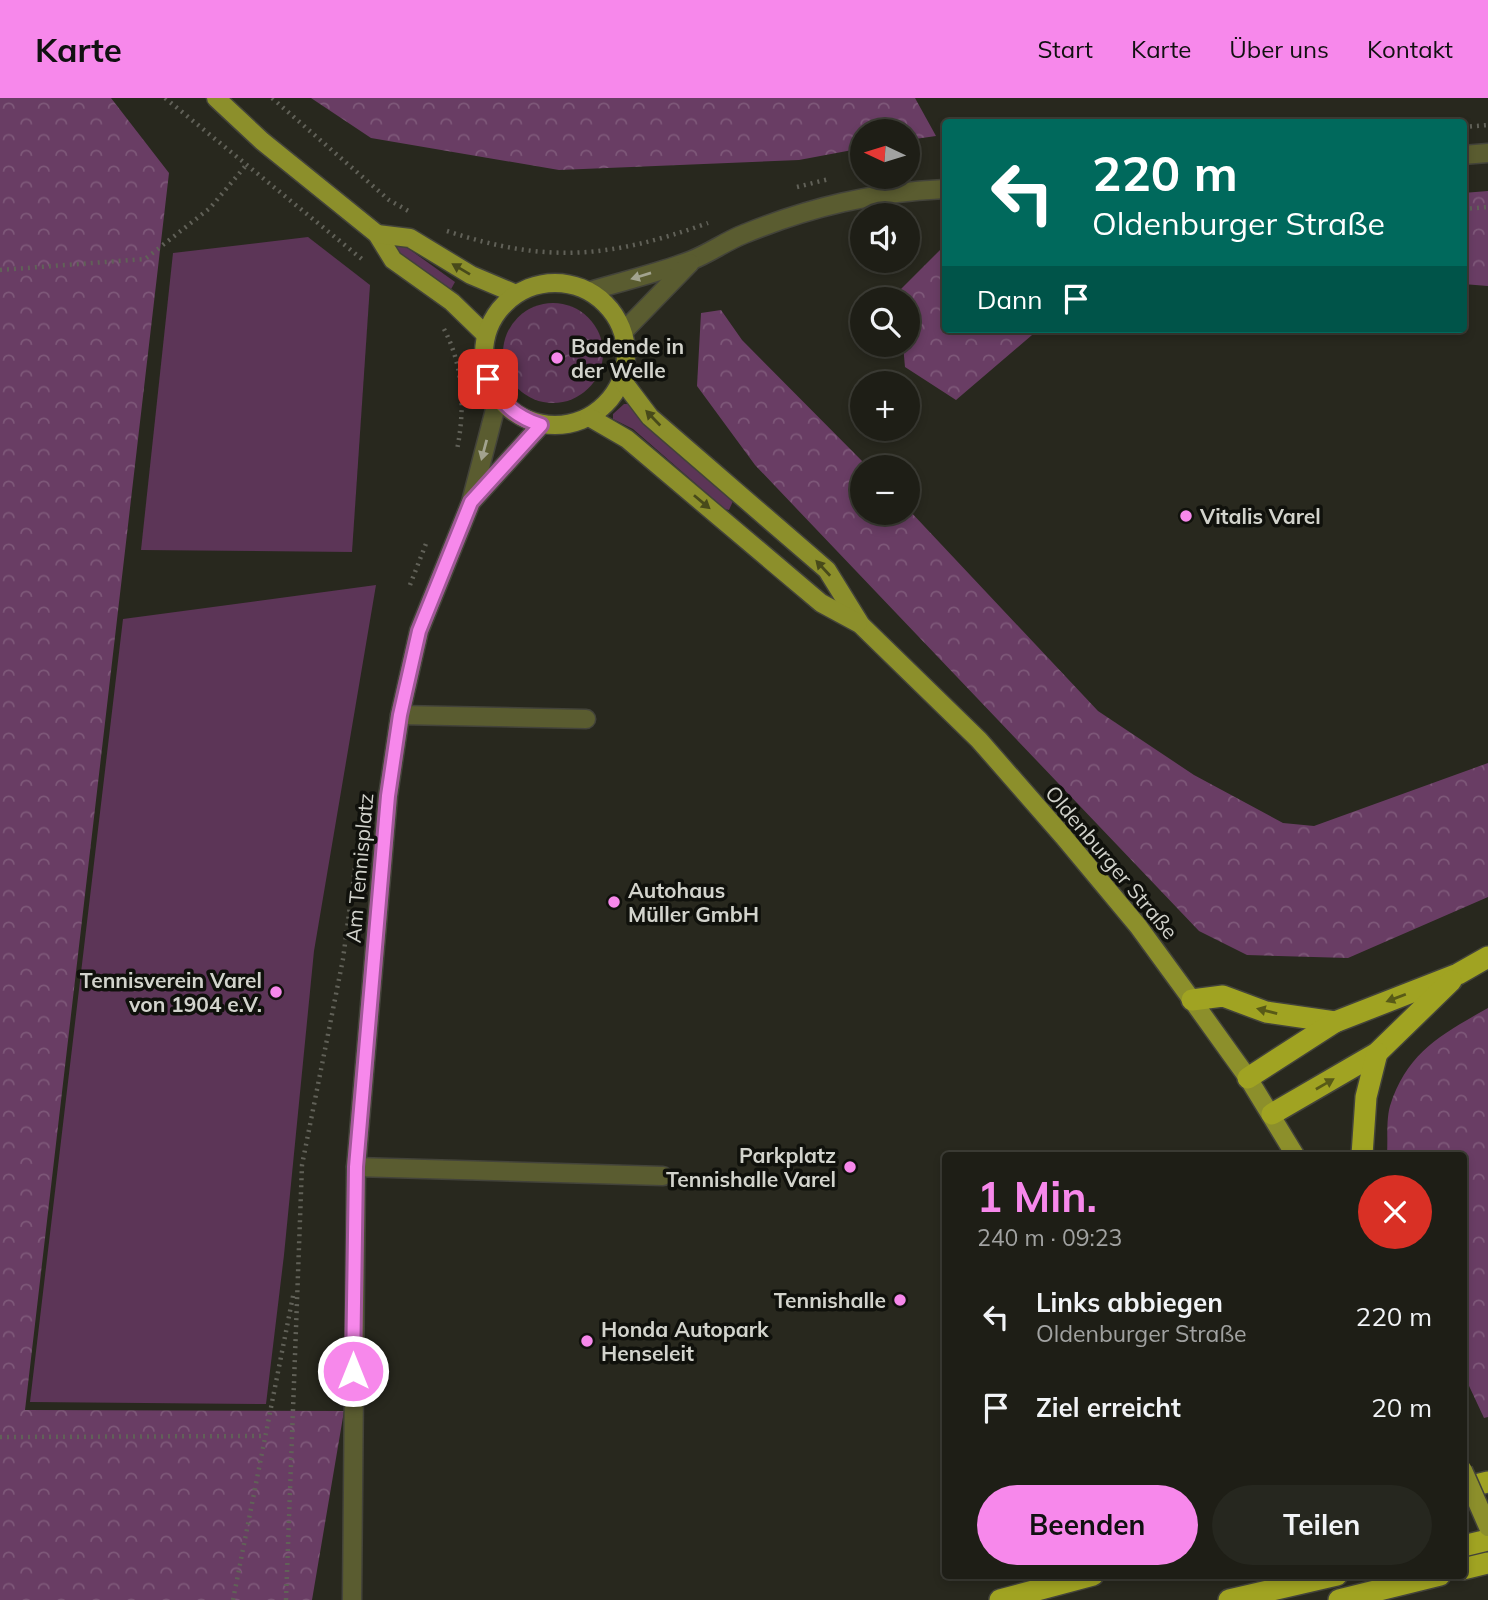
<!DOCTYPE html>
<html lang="de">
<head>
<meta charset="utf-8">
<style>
	:root { --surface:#1e1e16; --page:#26271f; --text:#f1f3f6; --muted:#a1a2a1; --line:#3c3c35; --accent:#f788eb }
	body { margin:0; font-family:Mulish,sans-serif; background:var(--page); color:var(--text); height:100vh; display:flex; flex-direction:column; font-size:26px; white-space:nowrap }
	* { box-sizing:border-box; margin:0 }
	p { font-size:23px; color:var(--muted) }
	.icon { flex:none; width:38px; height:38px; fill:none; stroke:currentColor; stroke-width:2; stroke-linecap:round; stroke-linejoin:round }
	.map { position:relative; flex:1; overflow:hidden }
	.sheet { position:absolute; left:942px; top:1054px; width:525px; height:427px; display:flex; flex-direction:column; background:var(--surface); border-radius:7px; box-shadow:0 4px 10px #0003,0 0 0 2px var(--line) }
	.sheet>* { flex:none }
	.top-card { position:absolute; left:942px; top:21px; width:525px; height:214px; border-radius:7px; box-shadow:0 4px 10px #0003,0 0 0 2px var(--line); background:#00695c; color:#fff; overflow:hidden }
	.needle { width:46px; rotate:274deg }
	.buttons { position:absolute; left:850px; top:21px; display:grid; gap:14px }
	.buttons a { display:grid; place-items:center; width:70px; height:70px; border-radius:50%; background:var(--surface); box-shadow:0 4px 10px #0003,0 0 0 2px var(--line); font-size:35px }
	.pin { position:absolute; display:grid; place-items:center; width:60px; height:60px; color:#fff; margin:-30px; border-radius:14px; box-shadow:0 4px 10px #0006 }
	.me { position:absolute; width:77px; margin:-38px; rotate:0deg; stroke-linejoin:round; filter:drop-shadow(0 0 5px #0008) }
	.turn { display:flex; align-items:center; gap:24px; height:147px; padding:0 35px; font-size:32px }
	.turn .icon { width:91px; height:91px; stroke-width:2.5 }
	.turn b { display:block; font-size:49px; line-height:60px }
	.then { display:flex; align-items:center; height:66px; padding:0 35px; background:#0003; gap:14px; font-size:26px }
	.round { display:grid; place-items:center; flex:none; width:74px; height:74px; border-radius:37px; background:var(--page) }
	.summary { display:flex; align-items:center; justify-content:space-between; height:119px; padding:0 35px }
	h1 { font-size:42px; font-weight:700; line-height:52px; color:var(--accent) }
	.button { display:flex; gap:14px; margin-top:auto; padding:14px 35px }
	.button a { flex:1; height:80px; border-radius:42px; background:var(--accent); color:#111; font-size:28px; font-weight:700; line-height:80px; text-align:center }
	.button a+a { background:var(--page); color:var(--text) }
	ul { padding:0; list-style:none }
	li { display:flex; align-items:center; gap:21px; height:91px; padding:0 35px }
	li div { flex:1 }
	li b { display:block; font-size:26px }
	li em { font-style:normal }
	header { display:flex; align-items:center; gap:42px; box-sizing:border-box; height:98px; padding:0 35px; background:var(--accent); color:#111 }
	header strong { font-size:33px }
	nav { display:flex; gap:38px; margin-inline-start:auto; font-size:24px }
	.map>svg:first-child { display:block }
	.grass { fill:#5c3557 }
	.forest { fill:url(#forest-crowns) }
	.park { fill:url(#park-crowns) }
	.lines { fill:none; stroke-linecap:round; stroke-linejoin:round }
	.minor-casing { stroke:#43433a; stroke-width:21 }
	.major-casing { stroke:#43433a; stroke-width:21 }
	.highway-casing { stroke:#43433a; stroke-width:24 }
	.path { stroke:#616158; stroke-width:4.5; stroke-dasharray:2 5; stroke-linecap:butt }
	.minor { stroke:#5a5c30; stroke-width:18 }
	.major { stroke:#8c8f2b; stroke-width:18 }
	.highway { stroke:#a0a322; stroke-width:21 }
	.major-bridge-casing { stroke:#43433a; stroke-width:21; stroke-linecap:butt }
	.major-bridge { stroke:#8c8f2b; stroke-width:18 }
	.oneway { fill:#484a1a }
	.oneway2 { fill:#a2a38e }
	.oneway3 { fill:#585a17 }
	.route-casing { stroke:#a15899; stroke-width:18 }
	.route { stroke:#f788eb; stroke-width:12 }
	.poi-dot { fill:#f788eb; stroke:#10110c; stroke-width:2.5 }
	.labels { text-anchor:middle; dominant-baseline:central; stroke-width:7; stroke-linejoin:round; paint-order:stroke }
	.poi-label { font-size:21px; font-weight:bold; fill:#d2d3cc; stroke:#10110c; text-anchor:start }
	.street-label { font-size:21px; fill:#d2d3cc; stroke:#10110c }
</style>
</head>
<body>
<header>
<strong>Karte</strong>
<nav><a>Start</a><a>Karte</a><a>Über uns</a><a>Kontakt</a></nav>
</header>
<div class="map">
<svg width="1488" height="1502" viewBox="0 0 1488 1502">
	<defs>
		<pattern id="forest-crowns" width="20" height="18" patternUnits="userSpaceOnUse" patternTransform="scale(1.75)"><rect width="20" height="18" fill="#693d64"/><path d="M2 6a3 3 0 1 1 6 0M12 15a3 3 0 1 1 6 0" fill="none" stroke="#7e5879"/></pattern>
		<pattern id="park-crowns" width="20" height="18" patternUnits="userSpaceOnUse" patternTransform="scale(1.75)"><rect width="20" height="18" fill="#5c3557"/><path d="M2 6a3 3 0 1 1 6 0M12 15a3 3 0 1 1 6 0" fill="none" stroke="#72516e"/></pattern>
	</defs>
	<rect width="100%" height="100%" fill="#28281e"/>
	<g class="grass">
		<polygon points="308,139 370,187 352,454 141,452 173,155"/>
		<polygon points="394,143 402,146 455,184 450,193 398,155 392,148"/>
		<polygon points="624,306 628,306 733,403 729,412 725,411 633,331 613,321 613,316"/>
		<polygon points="376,487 314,853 284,1157 266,1306 30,1304 123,521"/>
	</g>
	<g class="forest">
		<polygon points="0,0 111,0 169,75 25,1312 344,1313 312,1502 0,1502"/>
		<polygon points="311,0 915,0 936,38 908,42 908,33 863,33 863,50 799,62 559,72 371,40"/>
		<polygon points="1488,93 1488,188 1463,186 1463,95"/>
		<polygon points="945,147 945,231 1039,231 956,302 905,269 903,247 908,247 908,201 900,201 899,193"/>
		<polygon points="721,212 742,242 868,369 863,369 863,415 908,415 908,411 1098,613 1194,677 1283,725 1314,728 1488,665 1488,799 1348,860 1247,857 1199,833 755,367 697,288 701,215"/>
		<path d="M1488 910V1319L1484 1320 1463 1275V1057H1387C1388 1042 1386 1022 1390 1008 1407 954 1442 936 1488 910Z"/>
	</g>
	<circle class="park" cx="553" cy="255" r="50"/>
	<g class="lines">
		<defs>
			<g id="minor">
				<polyline points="1463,57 1488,55"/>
				<path d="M590 193C623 183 659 175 692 162 710 155 726 143 744 136 810 109 873 94 945 91"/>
				<polyline points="623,234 690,165"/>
				<polyline points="473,402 541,327"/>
				<polyline points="400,617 586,621"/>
				<polyline points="356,1069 663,1078"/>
				<polyline points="352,1502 356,1069 388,698 400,617 419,533 471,404 498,300"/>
			</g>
			<g id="major">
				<polyline points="216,0 262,43 377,136 393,162 452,204 486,237"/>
				<polyline points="377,136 410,140 471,177 516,196"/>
				<circle cx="555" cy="256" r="71"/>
				<polyline points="622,282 650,319 827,472 861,527 979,642 1063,738 1138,828 1192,902 1248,980 1295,1057"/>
				<polyline points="589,319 627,341 821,505 858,525"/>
			</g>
			<g id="highway">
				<polyline points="1192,902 1223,898 1266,914 1335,924"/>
				<polyline points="1248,980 1335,924 1458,876 1488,859"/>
				<polyline points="1272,1016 1377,955 1451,883"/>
				<polyline points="1362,1057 1366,999 1377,955"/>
				<polyline points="1463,1390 1488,1384"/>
				<polyline points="1463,1448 1488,1442"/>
				<polyline points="1463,1471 1488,1465"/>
				<polyline points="1000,1502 1093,1477"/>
				<polyline points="1229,1502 1337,1477"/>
				<polyline points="1339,1502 1440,1477"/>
			</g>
		</defs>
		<use href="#minor" class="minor-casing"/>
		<use href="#major" class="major-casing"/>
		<use href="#highway" class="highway-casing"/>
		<g class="path">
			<polyline points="165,0 363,162"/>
			<polyline points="272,0 389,102 412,115"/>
			<polyline points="1463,29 1488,27"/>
			<polyline points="797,89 829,81"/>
			<polyline points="1463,111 1488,109"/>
			<path d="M447 133C547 166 610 160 708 125"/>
			<polyline points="0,172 145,161 210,110 248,65"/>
			<path d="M444 231C464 269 465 311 457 352"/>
			<polyline points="410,487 427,443"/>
			<polyline points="0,1339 266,1338"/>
			<polyline points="233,1502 294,1193"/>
			<polyline points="286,1502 302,1067 343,861 355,770"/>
		</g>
		<use href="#minor" class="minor"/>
		<use href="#major" class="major"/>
		<use href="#highway" class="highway"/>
		<defs>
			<polyline id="major-bridge" points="1463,1372 1488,1429"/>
		</defs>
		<use href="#major-bridge" class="major-bridge-casing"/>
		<use href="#major-bridge" class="major-bridge"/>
	</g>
	<defs><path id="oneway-solid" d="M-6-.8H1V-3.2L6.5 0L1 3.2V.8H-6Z" transform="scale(1.75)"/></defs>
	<g class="oneway">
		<use href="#oneway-solid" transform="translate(461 171) rotate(-149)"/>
		<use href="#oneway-solid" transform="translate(653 320) rotate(-134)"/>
		<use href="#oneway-solid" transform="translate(702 404) rotate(40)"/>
		<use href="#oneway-solid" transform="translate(823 470) rotate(-133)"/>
	</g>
	<g class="oneway2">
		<use href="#oneway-solid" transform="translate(641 178) rotate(163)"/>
		<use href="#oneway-solid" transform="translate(484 352) rotate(105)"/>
	</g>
	<g class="oneway3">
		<use href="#oneway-solid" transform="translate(1396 900) rotate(159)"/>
		<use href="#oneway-solid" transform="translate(1267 913) rotate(-166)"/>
		<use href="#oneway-solid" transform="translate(1325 986) rotate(-30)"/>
	</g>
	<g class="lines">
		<defs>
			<path id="route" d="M353 1273 356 1069 388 698 400 617 419 533 471 404 541 327C514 318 501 305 488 281"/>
		</defs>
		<use href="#route" class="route-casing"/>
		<use href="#route" class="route"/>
	</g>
	<g class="poi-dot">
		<circle cx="557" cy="260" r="7"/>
		<circle cx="1186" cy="418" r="7"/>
		<circle cx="614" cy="804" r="7"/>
		<circle cx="276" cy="894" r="7"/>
		<circle cx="850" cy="1069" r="7"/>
		<circle cx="900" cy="1202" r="7"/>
		<circle cx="587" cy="1243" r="7"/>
	</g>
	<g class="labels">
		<g class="poi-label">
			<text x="571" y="248">Badende in<tspan x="571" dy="24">der Welle</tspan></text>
			<text x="1200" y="418">Vitalis Varel</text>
			<text x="628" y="792">Autohaus<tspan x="628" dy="24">Müller GmbH</tspan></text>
			<text x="262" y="882" text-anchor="end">Tennisverein Varel<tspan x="262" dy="24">von 1904 e.V.</tspan></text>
			<text x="836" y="1057" text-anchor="end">Parkplatz<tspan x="836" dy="24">Tennishalle Varel</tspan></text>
			<text x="886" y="1202" text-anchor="end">Tennishalle</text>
			<text x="601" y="1231">Honda Autopark<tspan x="601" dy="24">Henseleit</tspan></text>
		</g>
		<g class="street-label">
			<text transform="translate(1112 764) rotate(50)">Oldenburger Straße</text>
			<text transform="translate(359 770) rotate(-85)">Am Tennisplatz</text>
		</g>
	</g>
</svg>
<div class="buttons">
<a><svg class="needle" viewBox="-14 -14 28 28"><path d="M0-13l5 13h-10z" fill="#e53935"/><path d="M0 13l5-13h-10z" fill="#a1a2a1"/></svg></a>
<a><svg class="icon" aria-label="sound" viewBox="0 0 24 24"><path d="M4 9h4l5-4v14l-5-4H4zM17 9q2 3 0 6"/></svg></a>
<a><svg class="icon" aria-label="search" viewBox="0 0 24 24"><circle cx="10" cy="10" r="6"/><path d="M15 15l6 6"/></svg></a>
<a>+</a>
<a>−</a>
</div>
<div class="pin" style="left:488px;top:281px;background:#d93025"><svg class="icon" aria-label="arrive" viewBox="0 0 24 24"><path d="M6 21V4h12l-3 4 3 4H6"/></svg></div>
<svg class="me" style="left:353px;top:1273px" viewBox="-20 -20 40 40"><circle r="17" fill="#f788eb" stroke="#fff" stroke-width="3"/><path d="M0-11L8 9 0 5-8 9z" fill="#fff"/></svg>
<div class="top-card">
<div class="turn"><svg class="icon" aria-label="left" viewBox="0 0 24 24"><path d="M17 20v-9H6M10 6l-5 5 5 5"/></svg><div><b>220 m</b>Oldenburger Straße</div></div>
<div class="then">Dann<svg class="icon" aria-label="arrive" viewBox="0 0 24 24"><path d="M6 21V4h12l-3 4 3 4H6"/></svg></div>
</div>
<section class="sheet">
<div class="summary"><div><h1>1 Min.</h1><p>240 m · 09:23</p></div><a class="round" style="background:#d93025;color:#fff"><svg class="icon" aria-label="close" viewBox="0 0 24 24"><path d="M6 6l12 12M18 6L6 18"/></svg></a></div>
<ul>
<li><svg class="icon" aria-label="left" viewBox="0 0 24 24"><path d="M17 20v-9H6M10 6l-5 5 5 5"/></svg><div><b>Links abbiegen</b><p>Oldenburger Straße</p></div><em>220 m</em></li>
<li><svg class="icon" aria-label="arrive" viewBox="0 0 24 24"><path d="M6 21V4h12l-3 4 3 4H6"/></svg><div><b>Ziel erreicht</b></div><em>20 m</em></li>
</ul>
<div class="button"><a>Beenden</a><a>Teilen</a></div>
</section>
</div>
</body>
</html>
